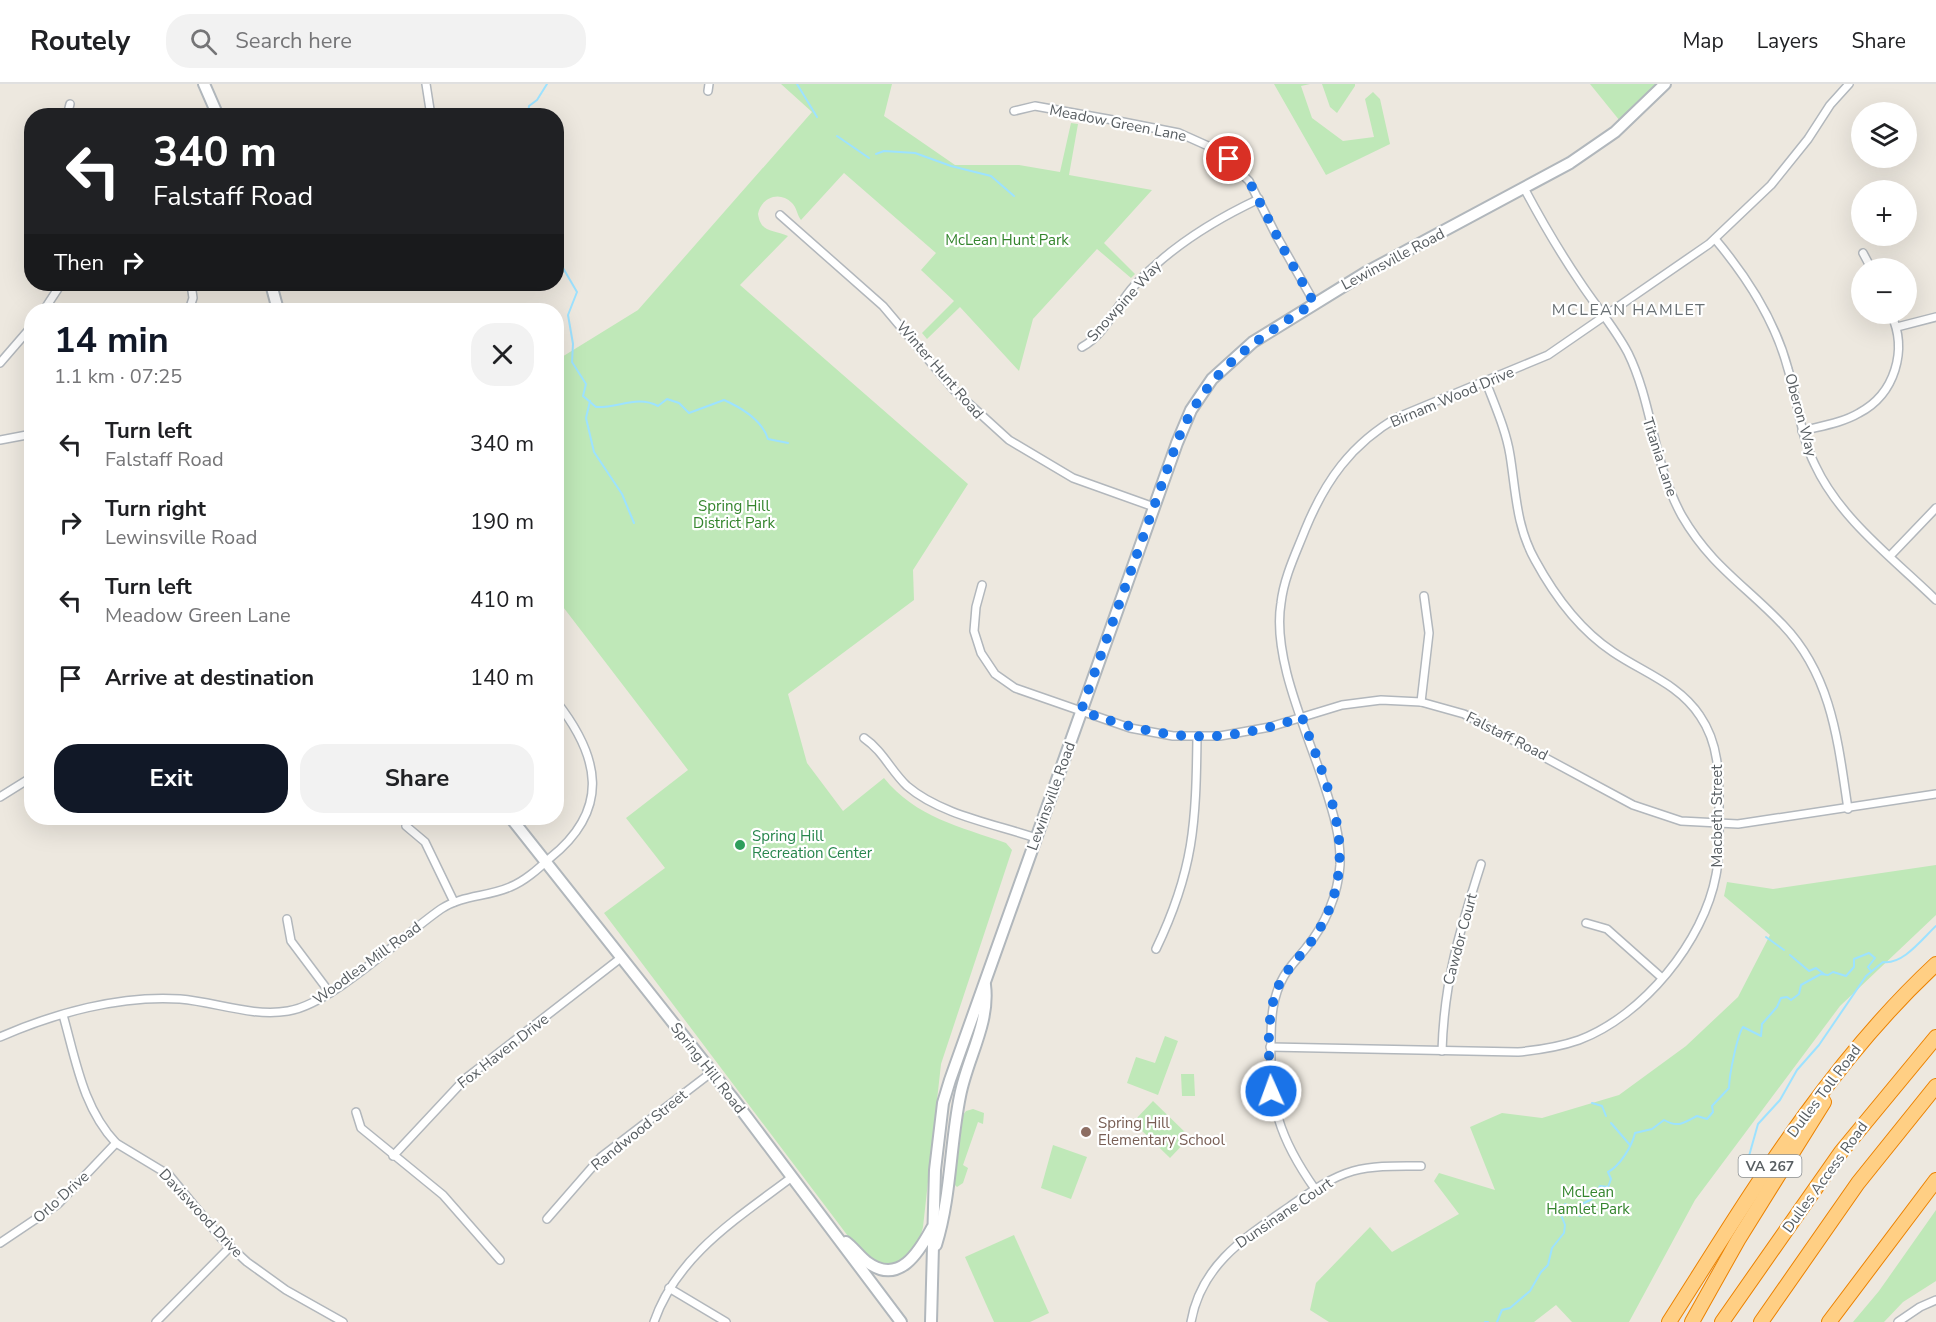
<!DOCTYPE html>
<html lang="en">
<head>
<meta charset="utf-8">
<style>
	:root { --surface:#fff; --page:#f2f2f2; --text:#202124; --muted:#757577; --line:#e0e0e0; --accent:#111827 }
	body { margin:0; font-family:"Nunito Sans",sans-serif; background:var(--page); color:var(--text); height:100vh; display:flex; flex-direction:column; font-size:22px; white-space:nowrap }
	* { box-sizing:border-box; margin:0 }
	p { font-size:20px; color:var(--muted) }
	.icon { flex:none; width:33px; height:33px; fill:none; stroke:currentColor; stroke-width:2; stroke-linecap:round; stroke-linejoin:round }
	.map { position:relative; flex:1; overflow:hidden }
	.details { position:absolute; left:24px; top:219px; width:540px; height:522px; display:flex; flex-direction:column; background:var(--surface); border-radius:24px; box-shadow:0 6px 24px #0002 }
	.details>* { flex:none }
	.hud { position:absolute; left:24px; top:24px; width:540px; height:183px; border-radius:24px; box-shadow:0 6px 24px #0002; background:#202124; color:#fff; overflow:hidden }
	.tools { position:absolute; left:1851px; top:18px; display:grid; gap:12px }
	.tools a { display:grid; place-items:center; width:66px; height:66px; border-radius:50%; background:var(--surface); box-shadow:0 6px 24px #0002; font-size:30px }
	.pin { position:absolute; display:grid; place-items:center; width:51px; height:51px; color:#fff; margin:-26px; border:3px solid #fff; border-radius:50%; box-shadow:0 2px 6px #0007 }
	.me { position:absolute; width:66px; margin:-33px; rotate:358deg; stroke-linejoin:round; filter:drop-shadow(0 0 4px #0008) }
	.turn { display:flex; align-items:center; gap:21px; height:126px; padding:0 30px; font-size:27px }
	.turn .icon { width:78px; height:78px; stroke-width:2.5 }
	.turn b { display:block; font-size:42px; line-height:51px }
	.then { display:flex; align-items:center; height:57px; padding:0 30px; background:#0003; gap:12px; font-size:22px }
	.round { display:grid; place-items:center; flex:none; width:63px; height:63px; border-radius:24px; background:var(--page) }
	.headline { display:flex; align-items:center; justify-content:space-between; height:102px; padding:0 30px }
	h1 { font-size:36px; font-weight:700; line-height:45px; color:var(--accent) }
	.primary-button { display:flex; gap:12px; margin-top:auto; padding:12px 30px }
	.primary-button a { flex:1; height:69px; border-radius:24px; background:var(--accent); color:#fff; font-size:24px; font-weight:700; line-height:69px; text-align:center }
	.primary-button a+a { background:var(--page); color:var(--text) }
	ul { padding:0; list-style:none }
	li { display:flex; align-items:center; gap:18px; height:78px; padding:0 30px }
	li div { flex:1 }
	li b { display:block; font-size:22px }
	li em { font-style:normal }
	header { display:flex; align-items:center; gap:36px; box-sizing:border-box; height:84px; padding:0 30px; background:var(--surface); border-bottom:2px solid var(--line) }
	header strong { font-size:28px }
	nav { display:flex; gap:33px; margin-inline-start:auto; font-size:21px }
	.search { width:420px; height:54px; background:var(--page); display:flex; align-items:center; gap:15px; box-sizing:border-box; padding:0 21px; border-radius:24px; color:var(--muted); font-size:22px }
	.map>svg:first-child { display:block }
	.green { fill:#bfe8b8 }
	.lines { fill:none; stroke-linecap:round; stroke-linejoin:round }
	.stream { stroke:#9de2ff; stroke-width:2 }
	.minor-casing { stroke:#b2b7bc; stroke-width:10 }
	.secondary-casing { stroke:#b1b7bc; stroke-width:14 }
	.motorway-casing { stroke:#ec8200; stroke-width:16 }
	.minor { stroke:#fff; stroke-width:7 }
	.secondary { stroke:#fff; stroke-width:10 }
	.motorway { stroke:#ffcf84; stroke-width:14 }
	.route { stroke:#1a73e8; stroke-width:10; stroke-dasharray:0 18 }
	.leisure-dot { fill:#2e9e5b; stroke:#fff; stroke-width:2 }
	.education-dot { fill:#8d6e63; stroke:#fff; stroke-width:2 }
	.labels { text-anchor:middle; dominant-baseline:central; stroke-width:4.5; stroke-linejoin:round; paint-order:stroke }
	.shield { fill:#fff; stroke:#8a8e91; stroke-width:1.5 }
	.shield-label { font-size:14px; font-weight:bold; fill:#585e62 }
	.street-label { font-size:15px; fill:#585e62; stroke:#fff }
	.park-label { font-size:15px; fill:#34852d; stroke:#fff }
	.leisure-label { font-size:15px; fill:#27864d; stroke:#fff; text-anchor:start }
	.education-label { font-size:15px; fill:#785e54; stroke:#fff; text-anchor:start }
	.neighbourhood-label { font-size:16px; letter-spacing:1.5px; fill:#697074; stroke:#fff }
</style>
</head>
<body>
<header>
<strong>Routely</strong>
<div class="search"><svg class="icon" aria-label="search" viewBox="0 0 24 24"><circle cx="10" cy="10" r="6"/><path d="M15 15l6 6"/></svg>Search here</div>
<nav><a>Map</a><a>Layers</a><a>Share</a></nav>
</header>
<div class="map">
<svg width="1936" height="1238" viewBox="0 0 1936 1238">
	<rect width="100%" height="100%" fill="#ede8df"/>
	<g class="green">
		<path d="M781 0H892L884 32 955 81H1019L1060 88 1071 39 1078 40 1069 91 1152 106 1104 159 1135 190 1131 194 1097 165 1033 235 1019 287 960 223 927 255 922 249 954 217 921 186 936 169 844 89 801 136C797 131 797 124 792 119 779 106 761 114 758 130 761 150 774 145 788 152L740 201 968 400 913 486 914 516 788 610 807 679 843 727 884 694C915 733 961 743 1006 759L1012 766 941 980 923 1143 919 1158 900 1181 881 1182 863 1172 604 829 665 784 626 734 688 686 557 515V276L638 226 812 28Z"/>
		<polygon points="1274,0 1310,0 1301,2 1312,34 1343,57 1374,53 1365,15 1373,8 1380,15 1390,60 1326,91"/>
		<polygon points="1322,0 1355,0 1355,2 1337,29 1330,23"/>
		<polygon points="1590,0 1657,0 1620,37"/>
		<polygon points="1936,781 1936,831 1840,922 1695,1116 1629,1238 1572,1238 1556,1221 1534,1238 1329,1238 1310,1226 1316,1199 1370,1143 1392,1168 1459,1130 1434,1097 1439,1089 1495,1106 1470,1043 1502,1029 1542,1034 1619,1011 1686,962 1738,913 1770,851 1724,812 1727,798 1773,805"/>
		<polygon points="1165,952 1178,957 1158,1011 1127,999 1136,973 1155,979"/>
		<polygon points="1181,990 1194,990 1195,1012 1182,1012"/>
		<polygon points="1153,1017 1190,1053 1170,1074 1133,1038"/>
		<polygon points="973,1025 984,1029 983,1040 978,1038 963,1081 968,1084 963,1099 957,1103 953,1099 960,1035 966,1027"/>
		<polygon points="1053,1061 1087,1073 1071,1115 1041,1104"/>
		<polygon points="1936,1126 1936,1197 1903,1218 1884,1238 1853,1238 1879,1207"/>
		<polygon points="1014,1151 1049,1229 1030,1238 994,1238 965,1173"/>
	</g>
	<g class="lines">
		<g class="stream">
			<polyline points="797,0 817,33"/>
			<polyline points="528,32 529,22 537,16 547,0"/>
			<polyline points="837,52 869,74"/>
			<polyline points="876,70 884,67 915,69 951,82 991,92 1014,112"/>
			<path d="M556 172 577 208 568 231 573 260 572 278 586 300 583 312 596 323C619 324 637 311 658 322L667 315 679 319 689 329 724 316C742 324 762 336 768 355L788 359"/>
			<polyline points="590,317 586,334 594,368 622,410 634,439"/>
			<polyline points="1766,853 1784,866"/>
			<polyline points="1790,871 1809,887 1816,884 1824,890"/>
			<polyline points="1592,1019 1602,1022 1606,1032"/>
			<polyline points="1611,1039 1630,1061"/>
			<path d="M1741 1085 1749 1072 1758 1040 1780 1016 1797 986 1819 961 1866 892 1883 878C1903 881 1922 855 1936 842"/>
			<polyline points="1485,1238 1488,1238"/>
			<path d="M1497 1238 1502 1226 1510 1224 1530 1207 1541 1188 1548 1181 1552 1164 1564 1149 1565 1141 1560 1128 1565 1120 1569 1122 1571 1129 1581 1132 1582 1120 1592 1115 1600 1102 1608 1103 1611 1095 1608 1088C1620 1082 1632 1062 1635 1049L1652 1045 1664 1036C1678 1044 1684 1039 1697 1032L1707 1035 1713 1028 1712 1022 1729 1004C1729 992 1737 952 1743 943L1761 952 1762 940 1777 923 1781 914 1787 913 1791 916 1799 910 1801 901 1821 890 1828 891 1833 888 1846 892 1854 883V875L1869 869 1875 874 1868 883 1871 887"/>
		</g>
		<defs>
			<g id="minor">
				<polyline points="426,0 431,32"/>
				<polyline points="708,7 709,0"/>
				<polyline points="1014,27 1035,22 1113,36 1179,49 1217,66 1249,97 1276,151 1314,218"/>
				<polyline points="67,32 70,20"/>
				<path d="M1524 104C1541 136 1559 167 1580 198 1595 221 1615 244 1628 269 1653 320 1653 380 1682 432 1711 482 1745 501 1783 541 1832 592 1838 658 1848 725"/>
				<polyline points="780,131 883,222 954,306 1009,356 1073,394 1154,423"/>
				<path d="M1715 155C1747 193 1775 236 1788 285 1798 317 1800 351 1815 381 1840 435 1894 475 1936 516"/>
				<polyline points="1863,169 1871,184"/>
				<polyline points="44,226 61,200"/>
				<polyline points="189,226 193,214 191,200"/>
				<polyline points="1897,243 1936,233"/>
				<path d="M1082 263C1105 251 1117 220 1135 201 1170 163 1212 137 1259 115"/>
				<polyline points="0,279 32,242"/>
				<path d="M1802 347C1821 342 1842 339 1859 329 1895 310 1908 266 1891 230"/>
				<polyline points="0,356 32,350"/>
				<polyline points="1890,472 1936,424"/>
				<polyline points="982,501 976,523 974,547 981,569 995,590 1015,604 1130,644 1173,652 1220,652 1270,643 1342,621 1381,616 1421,618 1464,630 1633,721 1681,737 1738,740 1936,710"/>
				<polyline points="1421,618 1429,549 1424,512"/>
				<path d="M864 654C883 667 891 687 907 702 941 731 995 740 1036 754"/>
				<polyline points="0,713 32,693"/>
				<polyline points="406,742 425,758 454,818"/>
				<polyline points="287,835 291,857 330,909"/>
				<polyline points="1586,839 1607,845 1661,893"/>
				<path d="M1156 865C1194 786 1196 739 1197 653"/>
				<path d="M63 931C76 977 83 1024 116 1059L169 1091 221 1154 247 1178 286 1206 343 1238"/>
				<path d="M0 953C55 929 120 911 180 915 216 918 252 933 288 927 332 920 402 852 441 825 462 811 487 813 510 803 525 797 538 785 550 774 611 725 600 673 556 617"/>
				<path d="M1270 963 1518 968C1539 966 1559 963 1579 956 1643 932 1704 857 1716 791 1720 771 1719 749 1719 728 1719 694 1720 661 1700 632 1679 600 1644 589 1613 568 1580 546 1554 511 1535 476 1516 442 1516 408 1510 371 1506 346 1495 322 1486 298"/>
				<path d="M1442 967C1444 896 1460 846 1481 780"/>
				<polyline points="356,1028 361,1044 443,1111 500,1176"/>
				<polyline points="393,1072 465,995 622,873"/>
				<path d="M1315 1105C1279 1054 1269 1020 1271 958 1271 935 1272 913 1284 892 1290 882 1299 873 1306 864 1325 841 1338 811 1340 781 1341 751 1332 725 1323 697 1306 645 1272 573 1281 519 1284 493 1296 469 1305 446 1325 397 1351 360 1398 333L1548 271 1709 160 1771 101 1808 55 1830 21 1849 0"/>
				<polyline points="547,1135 601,1073 712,988"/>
				<polyline points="0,1159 58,1120 116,1059"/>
				<polyline points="669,1204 726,1238"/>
				<polyline points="156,1238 230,1163"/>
				<path d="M654 1238C677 1171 738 1134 792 1093"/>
				<path d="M1191 1238C1201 1181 1244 1154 1289 1123 1309 1109 1329 1094 1353 1087 1375 1081 1398 1082 1421 1082"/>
				<polyline points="1898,1238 1920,1223 1936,1216"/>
			</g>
			<g id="secondary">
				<polyline points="204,0 218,32"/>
				<polyline points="271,200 278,226"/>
				<polyline points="511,734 731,1012 901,1238"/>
				<path d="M846 1158C854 1164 860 1173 867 1178 899 1202 919 1168 932 1144"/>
				<path d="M936 1161C951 1113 950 1061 960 1012 967 975 990 939 985 901"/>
				<polyline points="931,1238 935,1086 943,1019 950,996 1177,359 1191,326 1212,295 1253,258 1365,189 1570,79 1615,48 1665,0"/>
			</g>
			<g id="motorway">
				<path d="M1669 1238C1749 1113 1826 982 1936 880"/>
				<polyline points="1692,1238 1738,1156 1824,1018"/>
				<polyline points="1722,1238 1841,1068 1936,953"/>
				<polyline points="1761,1238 1858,1099 1936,1002"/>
				<polyline points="1829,1238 1936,1096"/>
			</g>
		</defs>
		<use href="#minor" class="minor-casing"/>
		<use href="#secondary" class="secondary-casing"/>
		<use href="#motorway" class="motorway-casing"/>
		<use href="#minor" class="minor"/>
		<use href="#secondary" class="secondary"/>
		<use href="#motorway" class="motorway"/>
	</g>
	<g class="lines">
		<path class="route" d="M1229 75 1249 97 1283 164 1314 219C1252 259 1206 286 1177 358L1081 627C1165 656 1217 663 1302 633 1318 679 1344 732 1339 783 1337 811 1326 839 1308 862 1297 876 1285 887 1278 903 1265 933 1269 975 1271 1007"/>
	</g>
	<circle class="leisure-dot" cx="740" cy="761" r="6"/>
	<circle class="education-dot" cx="1086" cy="1048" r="6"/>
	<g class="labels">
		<rect class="shield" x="1738.5" y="1071" width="63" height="22" rx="4.5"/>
		<g class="shield-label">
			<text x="1770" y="1082">VA 267</text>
		</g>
		<g class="street-label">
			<text transform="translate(1118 39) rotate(11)">Meadow Green Lane</text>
			<text transform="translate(1393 175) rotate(-28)">Lewinsville Road</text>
			<text transform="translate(1124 217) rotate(-48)">Snowpine Way</text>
			<text transform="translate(940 286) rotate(49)">Winter Hunt Road</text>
			<text transform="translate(1452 313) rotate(-23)">Birnam Wood Drive</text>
			<text transform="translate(1801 331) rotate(75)">Oberon Way</text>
			<text transform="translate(1660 373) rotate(72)">Titania Lane</text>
			<text transform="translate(1507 652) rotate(27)">Falstaff Road</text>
			<text transform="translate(1051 712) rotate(-70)">Lewinsville Road</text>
			<text transform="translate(1717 732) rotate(-90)">Macbeth Street</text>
			<text transform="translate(1460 855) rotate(-75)">Cawdor Court</text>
			<text transform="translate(367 879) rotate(-36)">Woodlea Mill Road</text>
			<text transform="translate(503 967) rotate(-38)">Fox Haven Drive</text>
			<text transform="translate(708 984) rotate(52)">Spring Hill Road</text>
			<text transform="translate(1824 1007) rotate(-53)">Dulles Toll Road</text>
			<text transform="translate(639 1046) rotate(-39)">Randwood Street</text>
			<text transform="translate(1825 1093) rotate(-54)">Dulles Access Road</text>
			<text transform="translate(61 1113) rotate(-42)">Orlo Drive</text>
			<text transform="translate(201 1129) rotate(47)">Daviswood Drive</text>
			<text transform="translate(1284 1129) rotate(-34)">Dunsinane Court</text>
		</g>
		<g class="park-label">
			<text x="1007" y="156">McLean Hunt Park</text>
			<text x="734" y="422">Spring Hill<tspan x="734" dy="17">District Park</tspan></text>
			<text x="1588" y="1108">McLean<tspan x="1588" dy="17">Hamlet Park</tspan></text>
		</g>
		<g class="leisure-label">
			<text x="752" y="752">Spring Hill<tspan x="752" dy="17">Recreation Center</tspan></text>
		</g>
		<g class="education-label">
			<text x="1098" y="1039">Spring Hill<tspan x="1098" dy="17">Elementary School</tspan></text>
		</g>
		<g class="neighbourhood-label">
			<text x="1629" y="226">MCLEAN HAMLET</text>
		</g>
	</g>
</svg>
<div class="tools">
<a><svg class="icon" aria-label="layers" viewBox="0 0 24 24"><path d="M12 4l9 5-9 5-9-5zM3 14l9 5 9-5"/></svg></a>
<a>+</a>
<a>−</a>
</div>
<div class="pin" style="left:1229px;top:75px;background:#d93025"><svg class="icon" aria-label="arrive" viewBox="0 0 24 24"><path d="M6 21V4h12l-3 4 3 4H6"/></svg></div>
<svg class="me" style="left:1271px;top:1007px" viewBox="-20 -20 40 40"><circle r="17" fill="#1a73e8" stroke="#fff" stroke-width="3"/><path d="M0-11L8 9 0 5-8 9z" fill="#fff"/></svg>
<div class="hud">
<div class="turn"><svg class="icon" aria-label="left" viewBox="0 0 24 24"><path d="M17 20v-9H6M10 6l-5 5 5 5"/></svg><div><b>340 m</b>Falstaff Road</div></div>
<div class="then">Then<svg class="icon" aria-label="right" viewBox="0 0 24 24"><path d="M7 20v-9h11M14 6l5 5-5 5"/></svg></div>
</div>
<section class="details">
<div class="headline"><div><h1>14 min</h1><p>1.1 km · 07:25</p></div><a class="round"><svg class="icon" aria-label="close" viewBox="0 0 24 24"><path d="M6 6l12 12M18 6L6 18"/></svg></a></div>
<ul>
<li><svg class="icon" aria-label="left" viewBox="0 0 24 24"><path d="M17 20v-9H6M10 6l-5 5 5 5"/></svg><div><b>Turn left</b><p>Falstaff Road</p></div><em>340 m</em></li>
<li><svg class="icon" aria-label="right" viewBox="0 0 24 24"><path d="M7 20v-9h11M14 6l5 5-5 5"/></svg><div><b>Turn right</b><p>Lewinsville Road</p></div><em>190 m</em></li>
<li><svg class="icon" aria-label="left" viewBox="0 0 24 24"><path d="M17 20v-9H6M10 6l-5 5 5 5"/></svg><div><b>Turn left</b><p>Meadow Green Lane</p></div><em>410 m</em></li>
<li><svg class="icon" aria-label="arrive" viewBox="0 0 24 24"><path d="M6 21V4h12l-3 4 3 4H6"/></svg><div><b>Arrive at destination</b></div><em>140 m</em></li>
</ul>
<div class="primary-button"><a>Exit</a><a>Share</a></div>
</section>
</div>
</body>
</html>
